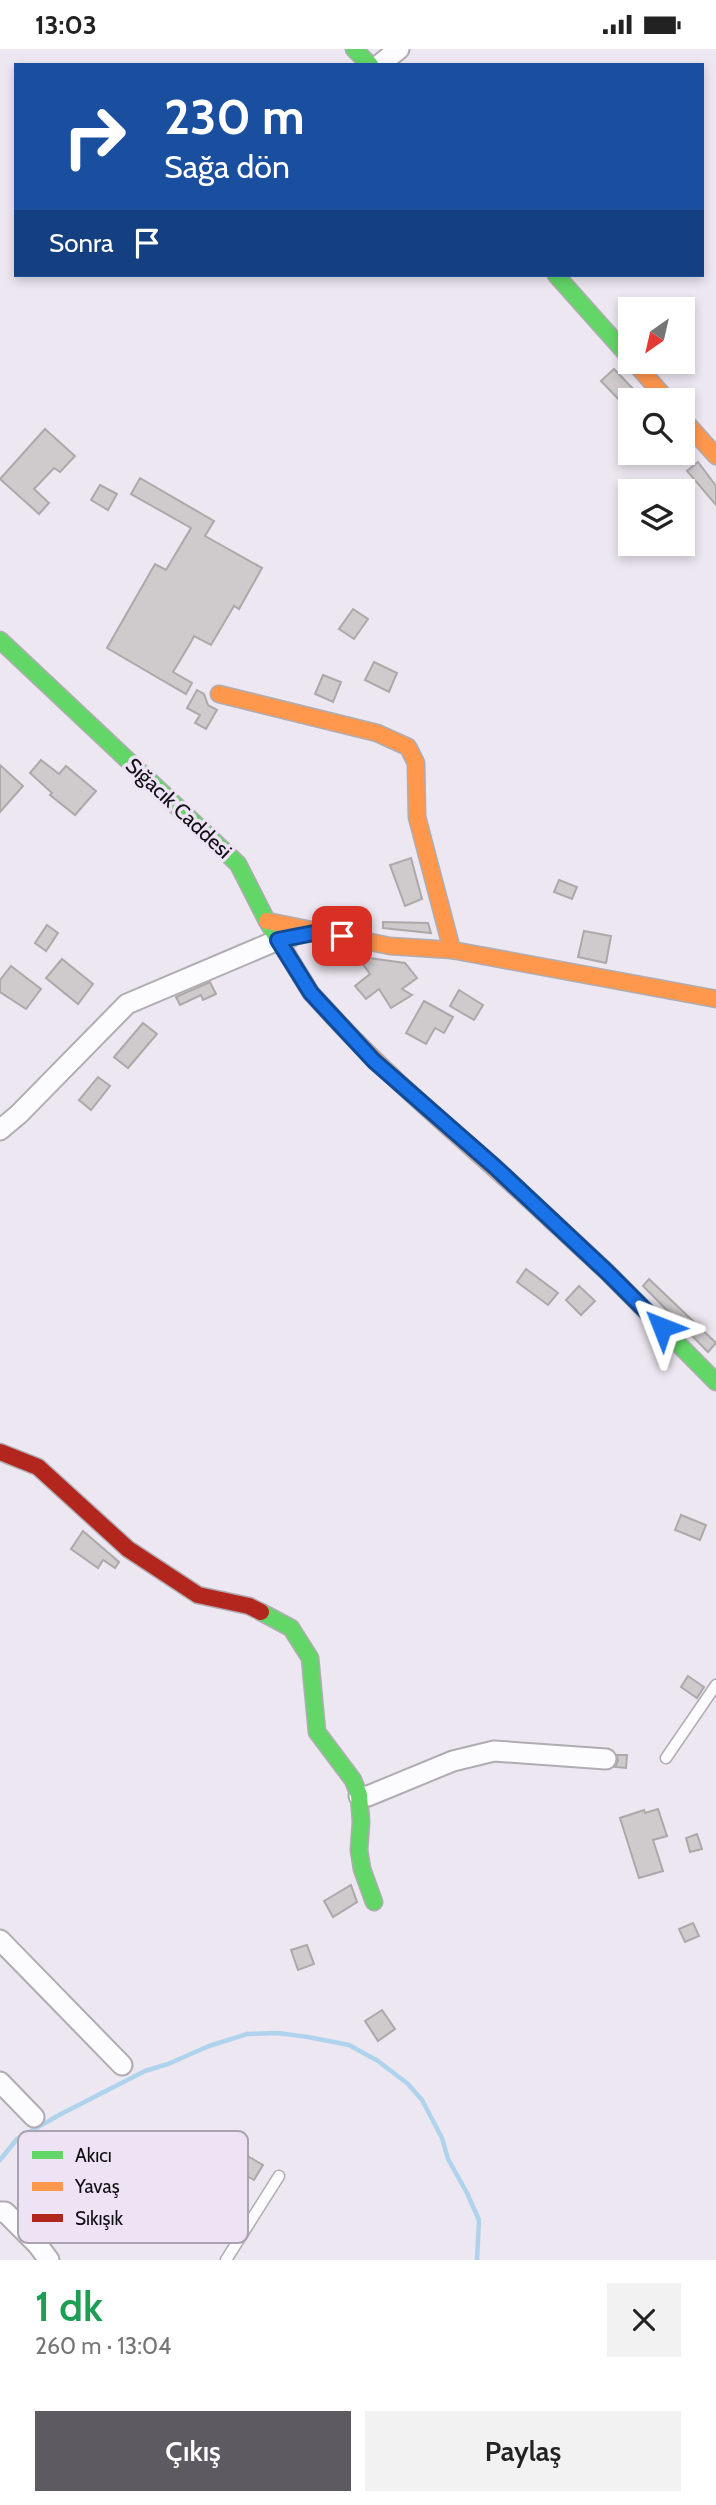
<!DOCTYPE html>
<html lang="tr">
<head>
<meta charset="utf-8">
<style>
	:root { --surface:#fff; --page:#f2f2f2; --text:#222; --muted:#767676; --accent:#5e5a61 }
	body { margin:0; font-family:Cabin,sans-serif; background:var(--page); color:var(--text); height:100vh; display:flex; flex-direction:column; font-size:26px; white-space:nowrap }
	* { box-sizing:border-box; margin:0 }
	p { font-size:23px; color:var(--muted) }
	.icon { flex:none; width:38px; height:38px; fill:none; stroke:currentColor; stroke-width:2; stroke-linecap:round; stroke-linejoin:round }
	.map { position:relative; height:2211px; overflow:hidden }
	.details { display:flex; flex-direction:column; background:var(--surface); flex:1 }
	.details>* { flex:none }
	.hud { position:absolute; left:14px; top:14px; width:690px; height:214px; border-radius:0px; box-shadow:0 4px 10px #0003; background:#1a4fa0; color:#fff; overflow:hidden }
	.needle { width:46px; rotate:214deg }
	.fabs { position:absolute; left:618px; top:248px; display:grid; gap:14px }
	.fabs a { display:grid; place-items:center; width:77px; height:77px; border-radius:0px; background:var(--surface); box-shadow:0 4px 10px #0003; font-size:35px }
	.pin { position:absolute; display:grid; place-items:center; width:60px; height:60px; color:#fff; margin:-30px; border-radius:14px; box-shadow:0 4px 10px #0006 }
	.me { position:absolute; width:77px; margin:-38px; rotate:315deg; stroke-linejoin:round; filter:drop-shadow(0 0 5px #0008) }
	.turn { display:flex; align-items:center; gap:24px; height:147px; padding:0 35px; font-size:32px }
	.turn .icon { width:91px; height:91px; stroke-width:2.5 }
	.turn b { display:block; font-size:49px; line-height:60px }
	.then { display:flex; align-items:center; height:66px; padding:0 35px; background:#0003; gap:14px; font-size:26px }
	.round { display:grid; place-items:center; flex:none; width:74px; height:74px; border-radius:0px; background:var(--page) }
	.overview { display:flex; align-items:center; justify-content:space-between; height:119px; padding:0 35px }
	h1 { font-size:42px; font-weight:600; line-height:52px; color:#1e9e55 }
	.cta { display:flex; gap:14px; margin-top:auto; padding:14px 35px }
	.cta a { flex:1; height:80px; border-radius:0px; background:var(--accent); color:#fff; font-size:28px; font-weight:600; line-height:80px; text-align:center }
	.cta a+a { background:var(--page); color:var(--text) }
	.status { display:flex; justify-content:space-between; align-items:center; height:49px; padding:0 35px; background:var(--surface); direction:ltr }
	.status svg { height:19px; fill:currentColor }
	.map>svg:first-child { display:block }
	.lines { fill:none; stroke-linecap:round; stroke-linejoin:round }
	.stream { stroke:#afd3ed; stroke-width:4.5 }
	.building { fill:#cfcacc; stroke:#ada8aa; stroke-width:2 }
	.lane-casing { stroke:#afacb2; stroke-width:13 }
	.street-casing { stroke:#afacb2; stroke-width:23 }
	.fast-casing { stroke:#afacb2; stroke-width:19 }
	.slow-casing { stroke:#afacb2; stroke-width:19 }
	.jam-casing { stroke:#afacb2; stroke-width:19 }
	.lane { stroke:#fcfbfd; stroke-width:10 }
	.street { stroke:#fcfbfd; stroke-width:19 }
	.fast { stroke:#63d668; stroke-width:16 }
	.slow { stroke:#ff974d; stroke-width:16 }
	.jam { stroke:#b3261e; stroke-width:16 }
	.route-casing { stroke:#114b97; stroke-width:18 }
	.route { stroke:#1a73e8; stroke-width:12 }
	.labels { text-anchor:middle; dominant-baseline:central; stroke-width:7; stroke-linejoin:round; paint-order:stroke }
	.street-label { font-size:21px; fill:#120e14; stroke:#ede3f4 }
	.key { fill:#ede3f4; stroke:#aba3b1; stroke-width:2 }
	.key-label { font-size:19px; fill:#120e14 }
</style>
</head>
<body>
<div class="status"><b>13:03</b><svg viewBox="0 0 49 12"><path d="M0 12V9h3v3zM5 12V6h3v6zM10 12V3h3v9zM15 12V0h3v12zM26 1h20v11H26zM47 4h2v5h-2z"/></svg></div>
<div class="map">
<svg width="716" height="2211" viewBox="0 0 716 2211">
	<rect width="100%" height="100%" fill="#ece7f0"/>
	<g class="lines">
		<polyline class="stream" points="0,2111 17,2090 61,2065 145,2022 168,2015 209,1997 247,1985 278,1984 308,1988 349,1996 378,2012 408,2035 422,2051 442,2089 448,2110 467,2144 479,2171 477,2211"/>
	</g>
	<g class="building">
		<polygon points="614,320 638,345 625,357 601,332"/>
		<polygon points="45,380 75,407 60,423 54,419 34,440 49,454 39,465 0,430"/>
		<polygon points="698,413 716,437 716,456 687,422"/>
		<polygon points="140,429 214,472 205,487 262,519 239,560 234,557 211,596 194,587 191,593 173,623 192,634 186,645 107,599 155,515 166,521 191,479 131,445"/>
		<polygon points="100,436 117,445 108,461 91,451"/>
		<polygon points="353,560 368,570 354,590 339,580"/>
		<polygon points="374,613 397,624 389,643 365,631"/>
		<polygon points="323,626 341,633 333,653 315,645"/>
		<polygon points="197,641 204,645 208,656 217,661 206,680 195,674 200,666 187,659"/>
		<polygon points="41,711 59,725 66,717 96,742 75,766 50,746 52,744 30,724"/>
		<polygon points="0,716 23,737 0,763"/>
		<polygon points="411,809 422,850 405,857 390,816"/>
		<polygon points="559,831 577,838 572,850 554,843"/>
		<polygon points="383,873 428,874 431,884 383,879"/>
		<polygon points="47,876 58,884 46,902 35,894"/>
		<polygon points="584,882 611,887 606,914 578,908"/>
		<polygon points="369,909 405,914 417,929 402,940 412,946 391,959 379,940 366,950 355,937 370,925 362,914"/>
		<polygon points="62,910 93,935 78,955 46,929"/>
		<polygon points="11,917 41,940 26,960 0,943 0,931"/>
		<polygon points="210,933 216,945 203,951 201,946 180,956 176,948"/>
		<polygon points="459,941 483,956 474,971 450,957"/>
		<polygon points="424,952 453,968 444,984 435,979 426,995 406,984"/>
		<polygon points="143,974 157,985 128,1019 114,1008"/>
		<polygon points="98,1028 110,1037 91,1061 79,1051"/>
		<polygon points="526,1220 558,1244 548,1256 517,1233"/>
		<polygon points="649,1230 716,1294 708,1303 643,1237"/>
		<polygon points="579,1237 595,1252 581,1266 566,1251"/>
		<polygon points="681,1466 706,1476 700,1491 675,1481"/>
		<polygon points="83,1482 119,1513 115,1519 103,1511 98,1519 71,1500"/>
		<polygon points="688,1627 704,1638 697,1649 681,1638"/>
		<polygon points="617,1706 627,1706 626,1719 615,1718 618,1712"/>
		<polygon points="658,1760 667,1787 653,1791 663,1822 639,1829 620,1769 644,1761 645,1764"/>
		<polygon points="697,1785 702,1800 690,1803 686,1789"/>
		<polygon points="351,1836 357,1853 333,1868 324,1852"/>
		<polygon points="693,1874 699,1887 685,1893 679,1880"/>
		<polygon points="307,1896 314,1915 298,1921 291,1901"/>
		<polygon points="382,1961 395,1980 378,1992 365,1972"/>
		<polygon points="244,2105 263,2116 254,2131 235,2120"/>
	</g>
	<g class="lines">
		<defs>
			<g id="lane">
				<polyline points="666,1709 716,1636"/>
				<polyline points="226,2211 279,2127"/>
			</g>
			<g id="street">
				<polyline points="379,16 399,0"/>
				<polyline points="0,1081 19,1065 127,955 278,891 290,888"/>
				<polyline points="359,1747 368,1747 453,1712 494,1702 606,1710"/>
				<polyline points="0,1891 122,2016"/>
				<polyline points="0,2033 34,2068"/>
				<polyline points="0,2163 5,2163 37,2195 49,2211"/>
			</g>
			<g id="fast">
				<polyline points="354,0 370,16"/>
				<polyline points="556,226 630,309"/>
				<polyline points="0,591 238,815 267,872 311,944 335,970"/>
				<polyline points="552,1172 607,1223 716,1333"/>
				<polyline points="261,1563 291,1579 310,1609 317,1683 353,1731 359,1746 361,1773 359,1801 362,1820 374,1853"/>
			</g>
			<g id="slow">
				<polyline points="634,313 668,352"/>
				<polyline points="682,369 716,407"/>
				<polyline points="219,645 377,684 408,698 416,714 417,768 452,901"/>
				<polyline points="267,872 390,897 452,901 716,950"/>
				<path d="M335 970C402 1042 480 1104 552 1172"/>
			</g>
			<polyline id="jam" points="0,1403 38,1418 128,1500 198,1546 249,1557 261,1563"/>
		</defs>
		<use href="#lane" class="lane-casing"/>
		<use href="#street" class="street-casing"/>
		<use href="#fast" class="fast-casing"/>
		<use href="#slow" class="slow-casing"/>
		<use href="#jam" class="jam-casing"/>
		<use href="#lane" class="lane"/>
		<use href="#street" class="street"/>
		<use href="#fast" class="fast"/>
		<use href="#slow" class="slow"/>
		<use href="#jam" class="jam"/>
	</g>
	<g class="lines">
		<defs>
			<polyline id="route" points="342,887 319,883 278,891 311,944 374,1012 495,1118 607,1223 662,1278"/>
		</defs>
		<use href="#route" class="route-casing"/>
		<use href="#route" class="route"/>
	</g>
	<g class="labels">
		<g class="street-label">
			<text transform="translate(179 759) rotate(43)">Sığacık Caddesi</text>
		</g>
	</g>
	<rect x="18" y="2082" width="230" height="112" rx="10" class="key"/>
	<rect x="32" y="2102" width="31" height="8" fill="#63d668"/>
	<rect x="32" y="2133" width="31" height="9" fill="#ff974d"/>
	<rect x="32" y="2165" width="31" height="8" fill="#b3261e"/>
	<g class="key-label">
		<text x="75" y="2113">Akıcı</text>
		<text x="75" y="2144">Yavaş</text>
		<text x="75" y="2176">Sıkışık</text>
	</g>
</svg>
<div class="fabs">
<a><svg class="needle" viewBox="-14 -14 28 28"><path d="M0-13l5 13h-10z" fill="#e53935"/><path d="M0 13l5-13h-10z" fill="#767676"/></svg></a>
<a><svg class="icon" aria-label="search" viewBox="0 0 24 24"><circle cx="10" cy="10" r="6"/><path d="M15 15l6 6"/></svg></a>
<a><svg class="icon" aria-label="layers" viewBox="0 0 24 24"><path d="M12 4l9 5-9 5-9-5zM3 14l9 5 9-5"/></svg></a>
</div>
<div class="pin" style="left:342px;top:887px;background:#d93025"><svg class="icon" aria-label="arrive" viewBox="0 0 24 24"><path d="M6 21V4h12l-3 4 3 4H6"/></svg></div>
<svg class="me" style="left:662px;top:1278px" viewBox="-20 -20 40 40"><path d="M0-17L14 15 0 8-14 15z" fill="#1a73e8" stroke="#fff" stroke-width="4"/></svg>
<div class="hud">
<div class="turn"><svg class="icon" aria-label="right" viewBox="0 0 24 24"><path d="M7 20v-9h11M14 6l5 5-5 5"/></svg><div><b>230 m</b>Sağa dön</div></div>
<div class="then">Sonra<svg class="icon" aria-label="arrive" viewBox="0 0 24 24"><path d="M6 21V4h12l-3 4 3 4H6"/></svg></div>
</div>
</div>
<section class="details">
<div class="overview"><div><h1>1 dk</h1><p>260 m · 13:04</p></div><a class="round"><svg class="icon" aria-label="close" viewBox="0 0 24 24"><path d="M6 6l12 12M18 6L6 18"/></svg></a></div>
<div class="cta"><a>Çıkış</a><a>Paylaş</a></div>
</section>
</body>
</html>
